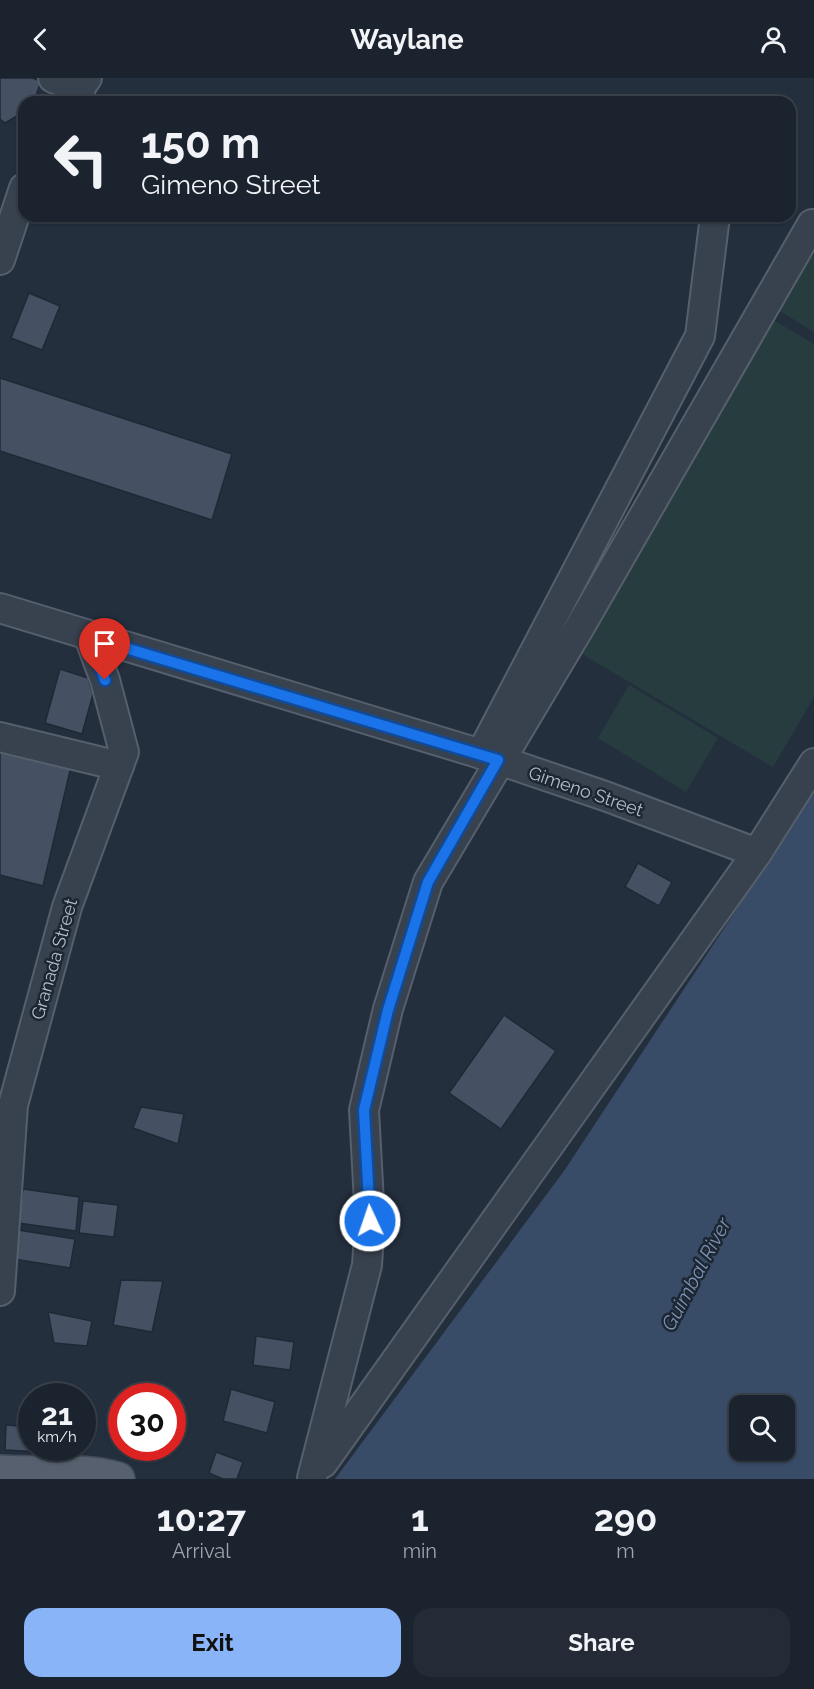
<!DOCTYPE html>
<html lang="en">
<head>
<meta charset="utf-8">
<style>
	:root { --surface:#1b232e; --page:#242b36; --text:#f1f3f6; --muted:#a0a4aa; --line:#39404a; --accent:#8ab4f8 }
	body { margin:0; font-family:Raleway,sans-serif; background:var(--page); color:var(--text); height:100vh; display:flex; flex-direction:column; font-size:22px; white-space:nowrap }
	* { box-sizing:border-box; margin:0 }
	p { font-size:20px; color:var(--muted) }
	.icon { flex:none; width:33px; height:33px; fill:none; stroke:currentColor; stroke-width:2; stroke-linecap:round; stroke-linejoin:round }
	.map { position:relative; height:1401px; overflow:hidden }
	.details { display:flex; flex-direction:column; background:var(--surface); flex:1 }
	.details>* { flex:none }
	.banner { position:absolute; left:18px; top:18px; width:778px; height:126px; border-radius:18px; box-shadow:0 2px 4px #0004,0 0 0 2px var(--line); background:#1b232e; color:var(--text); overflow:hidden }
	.tools { position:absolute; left:729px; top:1317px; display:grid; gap:12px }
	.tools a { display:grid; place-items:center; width:66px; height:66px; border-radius:12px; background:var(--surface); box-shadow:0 2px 4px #0004,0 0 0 2px var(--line); font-size:30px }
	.speed { position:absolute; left:18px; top:1305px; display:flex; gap:12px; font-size:30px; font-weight:700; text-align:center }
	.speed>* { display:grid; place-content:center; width:78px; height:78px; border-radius:50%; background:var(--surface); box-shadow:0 2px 4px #0004,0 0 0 2px var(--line); line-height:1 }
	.speed small { font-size:15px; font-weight:400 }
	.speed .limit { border:9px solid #d22; background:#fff; color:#111 }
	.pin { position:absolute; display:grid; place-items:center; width:51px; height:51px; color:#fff; margin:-62px -26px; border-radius:50% 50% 50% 0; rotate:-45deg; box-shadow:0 0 6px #0007 }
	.pin .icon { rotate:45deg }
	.me { position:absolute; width:66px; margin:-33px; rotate:357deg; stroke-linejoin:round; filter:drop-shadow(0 0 4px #0008) }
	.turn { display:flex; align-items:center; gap:21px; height:126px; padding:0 24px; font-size:27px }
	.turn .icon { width:78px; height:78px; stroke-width:2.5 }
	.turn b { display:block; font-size:42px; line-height:51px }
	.eta { display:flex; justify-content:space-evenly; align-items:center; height:102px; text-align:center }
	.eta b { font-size:36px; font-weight:700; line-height:42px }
	.action { display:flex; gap:12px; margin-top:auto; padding:12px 24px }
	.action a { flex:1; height:69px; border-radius:18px; background:var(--accent); color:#111; font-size:24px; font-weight:700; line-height:69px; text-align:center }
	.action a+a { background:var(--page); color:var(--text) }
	header { display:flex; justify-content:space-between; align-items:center; height:78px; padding:0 24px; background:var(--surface); font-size:27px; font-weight:700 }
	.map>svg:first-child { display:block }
	.green { fill:#263c3f }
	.water { fill:#394c67; fill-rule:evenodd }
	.building { fill:#455162; stroke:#1f2835; stroke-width:1.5 }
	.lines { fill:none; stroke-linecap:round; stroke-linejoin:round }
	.minor-casing { stroke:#565f6c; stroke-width:32 }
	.major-casing { stroke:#414a57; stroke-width:36 }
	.minor { stroke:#38414e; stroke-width:28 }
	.major { stroke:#56606e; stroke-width:33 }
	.route-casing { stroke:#114b97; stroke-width:15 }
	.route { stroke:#1a73e8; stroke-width:10 }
	.labels { text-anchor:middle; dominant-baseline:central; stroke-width:5; stroke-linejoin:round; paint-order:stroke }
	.street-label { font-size:18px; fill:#b4bcc9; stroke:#1d2633 }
	.water-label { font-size:20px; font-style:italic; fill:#7c92b1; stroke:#1d2633 }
</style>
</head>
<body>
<header><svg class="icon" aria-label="back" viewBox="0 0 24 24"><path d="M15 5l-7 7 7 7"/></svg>Waylane<svg class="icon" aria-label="person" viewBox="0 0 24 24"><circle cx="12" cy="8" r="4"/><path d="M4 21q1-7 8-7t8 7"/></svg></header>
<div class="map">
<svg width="814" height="1401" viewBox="0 0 814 1401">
	<rect width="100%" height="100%" fill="#242f3e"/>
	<g class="green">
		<polygon points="808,175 814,179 814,254 775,230"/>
		<polygon points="770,240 814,266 814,619 773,689 575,572"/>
		<polygon points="629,607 718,660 686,714 598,660"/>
	</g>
	<path class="water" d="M814 714V1401H335L564 1093ZM740 1328H784V1372H740Z"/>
	<g class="building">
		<polygon points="0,0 32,0 41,3 34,24 24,24 24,34 5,45 0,41"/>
		<polygon points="29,215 60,228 42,272 11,260"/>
		<polygon points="0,300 232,376 212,442 0,373"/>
		<polygon points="60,591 88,600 93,616 82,656 45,645"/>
		<polygon points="0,662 73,680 43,808 0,797"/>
		<polygon points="638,785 672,804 659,828 625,809"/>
		<polygon points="504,937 556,973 501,1051 449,1015"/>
		<polygon points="141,1029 184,1036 178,1066 133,1050"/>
		<polygon points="23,1111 79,1119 76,1153 18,1145"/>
		<polygon points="83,1123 118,1127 114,1159 79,1155"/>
		<polygon points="18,1152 75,1161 70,1190 14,1181"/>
		<polygon points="121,1202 163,1203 152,1254 113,1247"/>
		<polygon points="48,1234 92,1243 87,1268 54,1265"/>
		<polygon points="256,1258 294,1264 290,1292 253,1287"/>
		<polygon points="231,1311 275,1324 267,1355 223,1343"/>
		<polygon points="6,1347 32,1349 32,1370 43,1370 43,1374 5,1372"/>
		<polygon points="216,1374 243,1384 237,1401 223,1401 209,1395"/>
	</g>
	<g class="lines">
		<defs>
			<g id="minor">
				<polyline points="53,0 81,10"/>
				<polyline points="69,24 87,0"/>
				<polyline points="0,182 24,110"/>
				<polyline points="0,530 481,676 605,718 757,775"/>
				<polyline points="0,659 119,688"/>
				<polyline points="481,676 700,258 715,138"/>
				<polyline points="0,1213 13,1027 67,829 124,674 105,602 89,559"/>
				<polyline points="323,1385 757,775 814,685"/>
				<polyline points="312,1400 367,1187 370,1143 364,1032 388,931 428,804 581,547 812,146 814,147"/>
			</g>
			<path id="major" d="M0 1394C39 1397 79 1390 118 1401"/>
		</defs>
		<use href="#minor" class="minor-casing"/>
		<use href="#major" class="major-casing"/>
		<use href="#minor" class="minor"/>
		<use href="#major" class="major"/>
	</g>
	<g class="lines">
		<defs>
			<polyline id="route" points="105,602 89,559 498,682 428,804 388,932 364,1032 370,1143"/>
		</defs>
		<use href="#route" class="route-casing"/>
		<use href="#route" class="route"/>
	</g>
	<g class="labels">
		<g class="street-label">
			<text transform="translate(586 713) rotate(19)">Gimeno Street</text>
			<text transform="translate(54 881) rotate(-74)">Granada Street</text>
		</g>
		<g class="water-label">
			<text transform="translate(696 1196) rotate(-62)">Guimbal River</text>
		</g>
	</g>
</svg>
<div class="tools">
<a><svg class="icon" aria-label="search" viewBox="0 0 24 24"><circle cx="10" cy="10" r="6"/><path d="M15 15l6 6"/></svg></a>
</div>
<div class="speed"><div>21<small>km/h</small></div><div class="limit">30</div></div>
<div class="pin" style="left:105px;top:602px;background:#d93025"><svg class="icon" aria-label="arrive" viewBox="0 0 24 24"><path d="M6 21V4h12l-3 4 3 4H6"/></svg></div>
<svg class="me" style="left:370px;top:1143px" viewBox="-20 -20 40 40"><circle r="17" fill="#1a73e8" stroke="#fff" stroke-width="3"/><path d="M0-11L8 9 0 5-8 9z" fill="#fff"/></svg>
<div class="banner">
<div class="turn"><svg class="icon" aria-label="left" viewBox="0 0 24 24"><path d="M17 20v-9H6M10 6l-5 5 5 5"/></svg><div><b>150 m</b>Gimeno Street</div></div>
</div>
</div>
<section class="details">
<div class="eta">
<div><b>10:27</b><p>Arrival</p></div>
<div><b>1</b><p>min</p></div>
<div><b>290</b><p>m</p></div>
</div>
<div class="action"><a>Exit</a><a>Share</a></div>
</section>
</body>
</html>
